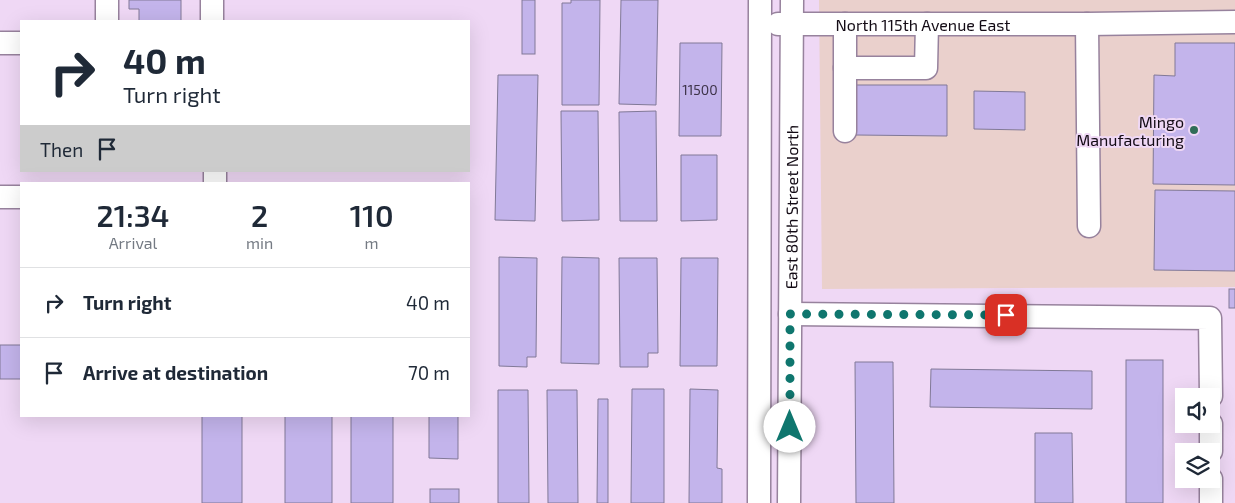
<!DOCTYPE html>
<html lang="en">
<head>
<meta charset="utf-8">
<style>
	:root { --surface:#fff; --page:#f2f2f3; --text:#1f2937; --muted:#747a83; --line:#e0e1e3 }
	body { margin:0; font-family:"Exo 2",sans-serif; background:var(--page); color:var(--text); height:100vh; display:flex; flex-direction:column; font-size:19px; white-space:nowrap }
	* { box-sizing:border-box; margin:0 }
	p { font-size:16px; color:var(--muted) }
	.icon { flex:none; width:28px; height:28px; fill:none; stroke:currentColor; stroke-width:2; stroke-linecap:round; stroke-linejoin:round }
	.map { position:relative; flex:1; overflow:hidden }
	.details { position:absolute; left:20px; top:182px; width:450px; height:235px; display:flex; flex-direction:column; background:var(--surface); border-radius:0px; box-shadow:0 5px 20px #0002 }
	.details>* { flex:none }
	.top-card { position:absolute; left:20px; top:20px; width:450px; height:152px; border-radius:0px; box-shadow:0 5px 20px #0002; background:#fff; color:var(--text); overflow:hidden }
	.fabs { position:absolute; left:1175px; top:388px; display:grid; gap:10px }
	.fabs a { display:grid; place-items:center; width:45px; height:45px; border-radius:0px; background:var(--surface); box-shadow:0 5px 20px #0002; font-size:25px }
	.pin { position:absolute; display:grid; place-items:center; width:42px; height:42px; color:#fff; margin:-21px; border-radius:10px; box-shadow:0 2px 8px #0006 }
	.me { position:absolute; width:55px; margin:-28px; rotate:0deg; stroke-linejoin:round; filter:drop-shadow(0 0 4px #0008) }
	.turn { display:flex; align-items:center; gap:18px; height:105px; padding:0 20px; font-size:22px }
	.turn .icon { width:65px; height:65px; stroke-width:2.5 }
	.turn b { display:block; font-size:35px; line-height:42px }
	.then { display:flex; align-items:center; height:48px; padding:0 20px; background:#0003; gap:10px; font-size:19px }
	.eta { display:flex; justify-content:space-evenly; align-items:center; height:85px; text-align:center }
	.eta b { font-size:30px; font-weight:600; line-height:35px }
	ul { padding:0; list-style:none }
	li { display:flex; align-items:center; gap:15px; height:70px; padding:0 20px; border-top:1px solid var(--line) }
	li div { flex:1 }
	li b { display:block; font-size:19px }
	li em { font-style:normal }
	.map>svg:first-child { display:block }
	.industrial { fill:#ead0cc }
	.building { fill:#c3b4eb; stroke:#817997 }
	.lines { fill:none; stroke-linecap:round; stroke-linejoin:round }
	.minor-casing { stroke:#97829d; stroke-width:25 }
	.minor { stroke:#fff; stroke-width:22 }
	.route { stroke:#0f766e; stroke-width:9; stroke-dasharray:0 16.2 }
	.poi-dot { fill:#306d58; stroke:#efd8f5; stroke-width:2 }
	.labels { text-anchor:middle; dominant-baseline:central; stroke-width:4; stroke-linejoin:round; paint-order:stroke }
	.number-label { font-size:14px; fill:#3e344a }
	.street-label { font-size:16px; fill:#120a14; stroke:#efd8f5 }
	.poi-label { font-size:16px; fill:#120a14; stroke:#efd8f5; text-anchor:end }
</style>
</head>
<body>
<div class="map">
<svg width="1235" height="503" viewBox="0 0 1235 503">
	<rect width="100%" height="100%" fill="#efd8f5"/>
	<polygon class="industrial" points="819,0 1235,0 1235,287 822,289"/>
	<g class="building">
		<polygon points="129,0 181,0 181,21 139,21 139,9 129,9"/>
		<rect x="522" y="0" width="13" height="54"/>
		<polygon points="571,0 600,0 599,105 562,105 562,3 571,3"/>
		<polygon points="621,0 658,0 656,105 619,104"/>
		<polygon points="680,43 722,43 721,136 679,136"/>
		<polygon points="1175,43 1235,43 1235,185 1153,184 1154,75 1175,76"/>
		<polygon points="498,75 538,75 535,221 495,220"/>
		<polygon points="856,85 947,85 947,136 856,135"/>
		<polygon points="974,91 1025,92 1025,130 974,129"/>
		<polygon points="561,111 598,111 599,220 562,221"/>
		<polygon points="656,111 657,221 620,221 619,112"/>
		<polygon points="681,155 717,155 717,220 681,221"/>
		<polygon points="1155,190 1235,191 1235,271 1154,270"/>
		<polygon points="499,257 537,258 536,357 527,357 527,367 499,366"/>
		<polygon points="562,257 599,258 599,364 561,363"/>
		<polygon points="619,258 657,258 658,353 648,353 648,367 620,367"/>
		<polygon points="681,258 718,258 717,366 680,366"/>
		<rect x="1229" y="289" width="6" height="19"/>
		<rect x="0" y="345" width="21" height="34"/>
		<rect x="1126" y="360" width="37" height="143"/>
		<polygon points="855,362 893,362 894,503 856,503"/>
		<polygon points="931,369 1092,371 1092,409 930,407"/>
		<polygon points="632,389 664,389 664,503 631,503"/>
		<polygon points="690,389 718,390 717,468 722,469 722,503 689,503"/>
		<polygon points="498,390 528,390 529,503 498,503"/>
		<polygon points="547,390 577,390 578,503 548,503"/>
		<polygon points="598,399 608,399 608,503 597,503"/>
		<rect x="202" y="416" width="40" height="87"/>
		<rect x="285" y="416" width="47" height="87"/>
		<rect x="351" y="416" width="42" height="87"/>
		<polygon points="429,416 458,416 458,459 429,458"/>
		<polygon points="1035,433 1072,433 1073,503 1035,503"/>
		<rect x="430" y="489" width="29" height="14"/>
	</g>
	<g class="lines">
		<defs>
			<g id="minor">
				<polyline points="212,0 212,21"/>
				<polyline points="107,21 107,0"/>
				<path id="s1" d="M778 24H1087L1235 22"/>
				<polyline points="845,24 845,68 926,68 927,24"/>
				<polyline points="1087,24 1089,226"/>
				<polyline points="0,43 21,43"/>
				<polyline points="845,68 845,131"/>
				<polyline points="215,171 215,184"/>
				<polyline points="0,197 21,197"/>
				<polyline points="790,314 1210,318 1211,396"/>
				<polyline points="1211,424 1211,451"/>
				<polyline points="1211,479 1211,503"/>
				<polyline points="759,503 760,0"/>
				<path id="s2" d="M789 503 792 0"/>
			</g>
		</defs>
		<use href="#minor" class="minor-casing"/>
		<use href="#minor" class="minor"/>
	</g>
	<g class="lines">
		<polyline class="route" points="790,427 790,314 1006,315"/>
	</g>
	<circle class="poi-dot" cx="1194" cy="130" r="5"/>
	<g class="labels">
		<g class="number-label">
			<text x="700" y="89">11500</text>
		</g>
		<g class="street-label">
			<text stroke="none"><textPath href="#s1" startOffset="145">North 115th Avenue East</textPath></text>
			<text stroke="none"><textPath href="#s2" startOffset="296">East 80th Street North</textPath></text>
		</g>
		<g class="poi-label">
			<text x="1184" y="121">Mingo<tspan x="1184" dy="18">Manufacturing</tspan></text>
		</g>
	</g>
</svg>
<div class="fabs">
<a><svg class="icon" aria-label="sound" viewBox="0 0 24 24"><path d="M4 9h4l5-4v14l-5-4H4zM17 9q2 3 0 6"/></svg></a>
<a><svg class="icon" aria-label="layers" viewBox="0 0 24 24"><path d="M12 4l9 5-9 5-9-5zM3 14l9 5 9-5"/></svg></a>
</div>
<div class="pin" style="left:1006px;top:315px;background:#d93025"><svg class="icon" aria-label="arrive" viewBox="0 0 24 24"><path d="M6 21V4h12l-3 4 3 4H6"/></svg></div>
<svg class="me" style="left:790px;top:427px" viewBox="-20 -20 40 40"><circle r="19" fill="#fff"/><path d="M0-13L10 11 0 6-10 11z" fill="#0f766e"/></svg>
<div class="top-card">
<div class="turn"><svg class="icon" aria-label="right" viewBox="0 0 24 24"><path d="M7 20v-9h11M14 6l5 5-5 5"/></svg><div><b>40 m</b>Turn right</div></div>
<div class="then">Then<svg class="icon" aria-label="arrive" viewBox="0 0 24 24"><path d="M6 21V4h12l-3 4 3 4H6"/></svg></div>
</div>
<section class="details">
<div class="eta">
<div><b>21:34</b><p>Arrival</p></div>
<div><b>2</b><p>min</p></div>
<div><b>110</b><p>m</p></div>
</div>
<ul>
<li><svg class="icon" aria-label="right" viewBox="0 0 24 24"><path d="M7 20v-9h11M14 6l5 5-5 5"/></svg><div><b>Turn right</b></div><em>40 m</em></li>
<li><svg class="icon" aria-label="arrive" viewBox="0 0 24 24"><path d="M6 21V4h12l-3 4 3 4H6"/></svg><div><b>Arrive at destination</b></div><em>70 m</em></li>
</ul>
</section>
</div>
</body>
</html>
